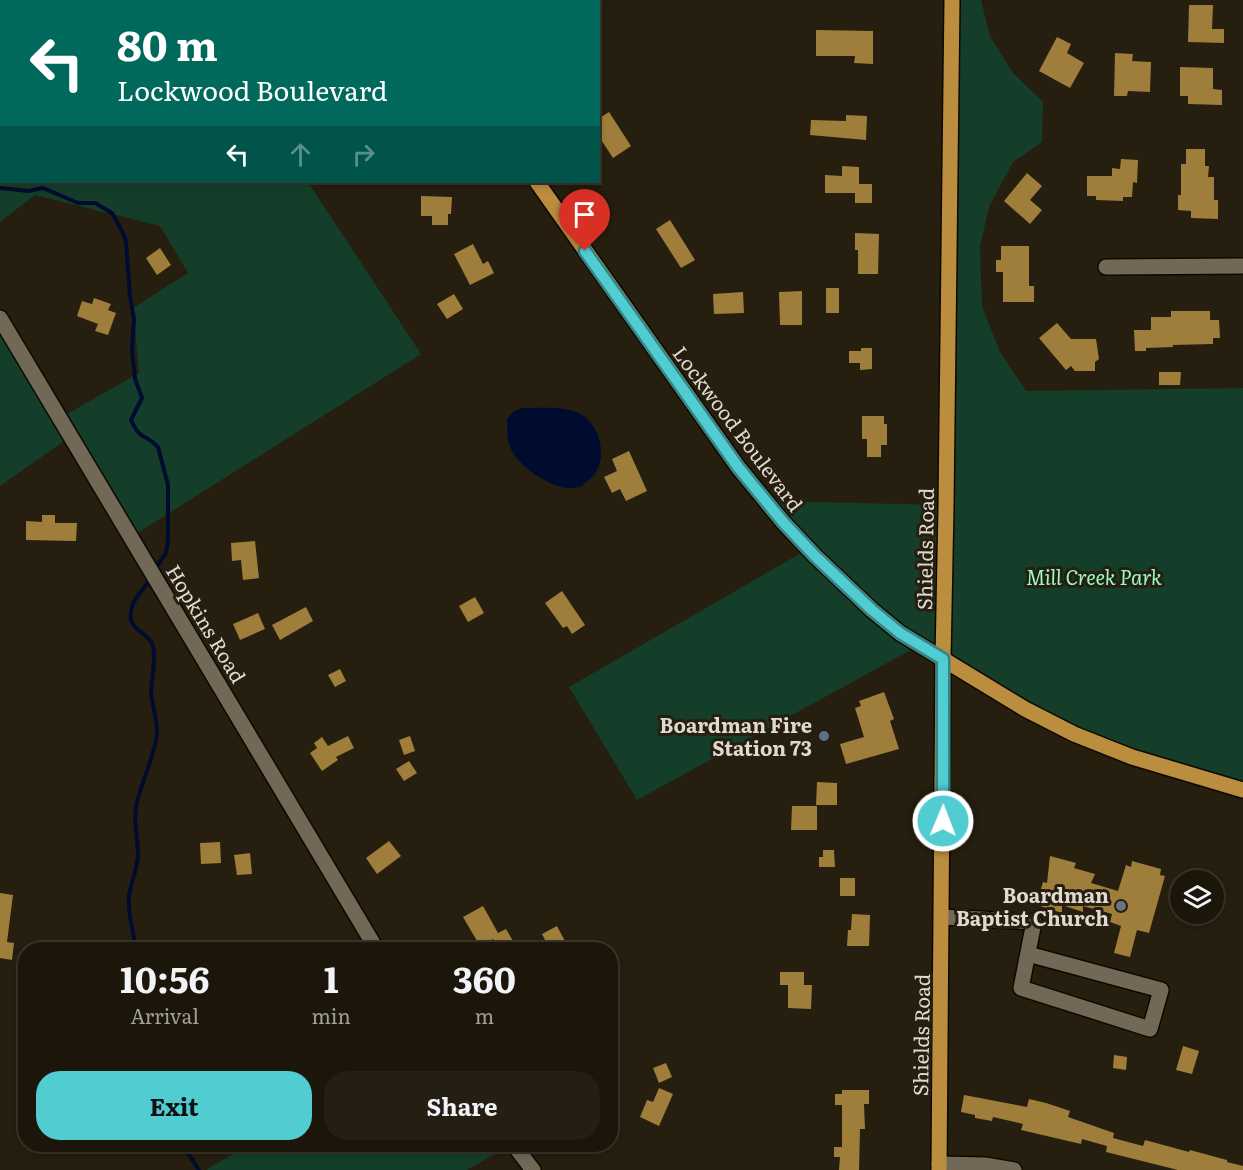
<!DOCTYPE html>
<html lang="en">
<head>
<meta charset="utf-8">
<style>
	:root { --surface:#1c160a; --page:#251f13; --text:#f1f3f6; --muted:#a09f9c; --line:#3a352b; --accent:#51ccd1 }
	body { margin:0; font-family:Literata,serif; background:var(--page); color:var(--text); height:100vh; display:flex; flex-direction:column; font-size:22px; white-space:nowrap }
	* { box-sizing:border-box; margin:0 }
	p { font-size:20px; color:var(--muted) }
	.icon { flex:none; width:33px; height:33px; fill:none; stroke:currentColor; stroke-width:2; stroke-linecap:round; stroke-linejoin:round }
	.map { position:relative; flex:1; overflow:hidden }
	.drawer { position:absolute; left:18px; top:942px; width:600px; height:210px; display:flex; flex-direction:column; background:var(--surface); border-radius:24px; box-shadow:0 3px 9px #0003,0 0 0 2px var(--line) }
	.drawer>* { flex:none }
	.banner { position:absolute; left:0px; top:0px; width:600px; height:183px; box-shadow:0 3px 9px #0003,0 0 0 2px var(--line); background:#00695c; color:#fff; overflow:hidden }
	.buttons { position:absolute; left:1170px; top:870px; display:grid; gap:12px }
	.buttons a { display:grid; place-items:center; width:54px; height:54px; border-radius:50%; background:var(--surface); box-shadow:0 3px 9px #0003,0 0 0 2px var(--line); font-size:30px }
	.pin { position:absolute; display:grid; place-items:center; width:51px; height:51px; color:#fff; margin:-62px -26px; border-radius:50% 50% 50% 0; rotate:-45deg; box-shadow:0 0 6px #0007 }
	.pin .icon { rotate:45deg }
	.me { position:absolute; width:66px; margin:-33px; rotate:1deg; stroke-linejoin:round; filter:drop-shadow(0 0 4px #0008) }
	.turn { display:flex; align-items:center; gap:21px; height:126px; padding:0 18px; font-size:27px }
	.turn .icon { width:78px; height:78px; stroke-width:2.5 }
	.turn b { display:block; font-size:42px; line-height:51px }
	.lanes { display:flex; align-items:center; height:57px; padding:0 18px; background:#0003; justify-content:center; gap:30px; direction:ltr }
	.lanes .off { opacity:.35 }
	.eta { display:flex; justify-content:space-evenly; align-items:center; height:102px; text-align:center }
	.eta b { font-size:36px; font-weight:700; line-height:42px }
	.button { display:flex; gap:12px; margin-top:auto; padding:12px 18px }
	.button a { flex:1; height:69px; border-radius:24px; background:var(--accent); color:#111; font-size:24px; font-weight:700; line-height:69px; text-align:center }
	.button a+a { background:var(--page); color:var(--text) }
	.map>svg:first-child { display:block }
	.green { fill:#143e2a }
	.water { fill:#000c2f }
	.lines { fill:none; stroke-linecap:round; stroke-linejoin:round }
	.stream { stroke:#000c2f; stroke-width:4 }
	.building { fill:#9f7e3c }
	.minor-casing { stroke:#0f0800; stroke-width:18 }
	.major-casing { stroke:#0f0800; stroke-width:18 }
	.minor { stroke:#716855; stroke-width:15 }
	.major { stroke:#bb8d3f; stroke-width:15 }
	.route-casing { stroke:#358588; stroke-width:15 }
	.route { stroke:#51ccd1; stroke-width:10 }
	.service-dot { fill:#5c6f8a; stroke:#261e0e; stroke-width:2 }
	.worship-dot { fill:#6b7280; stroke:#261e0e; stroke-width:2 }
	.labels { text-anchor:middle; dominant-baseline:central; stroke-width:6; stroke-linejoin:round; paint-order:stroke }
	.street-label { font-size:20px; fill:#dfdad0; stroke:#261e0e }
	.park-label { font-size:20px; font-style:italic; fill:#94fcc6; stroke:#261e0e }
	.poi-label { font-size:20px; font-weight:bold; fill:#dfdad0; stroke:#261e0e; text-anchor:end }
</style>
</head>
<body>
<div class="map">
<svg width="1243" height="1170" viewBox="0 0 1243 1170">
	<rect width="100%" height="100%" fill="#261e0e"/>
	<g class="green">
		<polygon points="0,0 185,0 2,2 2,182 308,182 421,354 131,537 70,437 0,486 0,318 60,418 139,373 133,308 188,273 160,226 35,195 0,222"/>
		<polygon points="952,0 981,0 990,36 1013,73 1043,102 1042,142 1013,162 989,207 980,246 982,306 1000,352 1026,391 1243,388 1243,790 1132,757 920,645 637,800 569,687 808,549 766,501 946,505"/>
		<polygon points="248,1145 510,1145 467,1170 206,1170"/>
	</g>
	<path class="water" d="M523 408C540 408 563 406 579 413 599 423 608 455 595 474 591 478 586 483 581 487 577 487 571 489 567 488 550 486 525 470 515 456 507 445 507 432 507 419L514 411Z"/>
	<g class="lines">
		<g class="stream">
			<polyline points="11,0 12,2"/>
			<polyline points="39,2 41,0"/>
			<path d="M0 188 28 191 43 188 78 203H95L112 213 124 235 126 242 130 296 134 319 132 349 135 379 142 398 131 420C141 442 146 433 158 447L168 485V540L166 553 155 569"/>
			<path d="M136 950C134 932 127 914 129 896 131 881 139 866 138 851 137 834 133 819 137 802 142 780 156 753 157 732 157 719 152 705 151 692 151 679 158 653 151 642 146 633 133 630 131 619 128 602 143 591 150 579"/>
			<polyline points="182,1144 199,1170"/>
		</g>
	</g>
	<g class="building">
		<polygon points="1189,5 1213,5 1212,29 1224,29 1224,43 1188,42"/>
		<polygon points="816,30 873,31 873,64 854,63 855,56 816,56"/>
		<polygon points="1057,37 1071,44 1067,53 1084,63 1070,88 1039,71"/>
		<polygon points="1115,53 1133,54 1132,61 1151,62 1150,92 1128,91 1127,96 1114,96"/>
		<polygon points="1180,67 1213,68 1213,89 1222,90 1222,105 1188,104 1188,96 1180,96"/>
		<polygon points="609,112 631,146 613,158 598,135 598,119"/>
		<polygon points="846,115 867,116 866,140 810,135 811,120 846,121"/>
		<polygon points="1186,149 1205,149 1205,166 1209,166 1208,177 1214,177 1214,200 1218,200 1218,219 1191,218 1191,211 1178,210 1178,195 1181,195 1181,164 1186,164"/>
		<polygon points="1121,159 1138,160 1137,183 1133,182 1132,197 1123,197 1123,201 1096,200 1096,196 1087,196 1087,176 1112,176 1112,168 1120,169"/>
		<polygon points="842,166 859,167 859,184 872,184 872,203 855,203 855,193 825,193 825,175 842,176"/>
		<polygon points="1027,173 1042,186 1030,200 1042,210 1030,224 1004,201"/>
		<polygon points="421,196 452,197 451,214 448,214 448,225 432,225 432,216 421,216"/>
		<polygon points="670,220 695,260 681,268 656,229"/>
		<polygon points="855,233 879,234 878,274 858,274 858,250 855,250"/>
		<polygon points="473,244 483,264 488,261 494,273 470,285 454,254"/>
		<polygon points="1001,246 1029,246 1029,286 1034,286 1034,302 1003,302 1003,272 996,272 996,260 1001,260"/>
		<polygon points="160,248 171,265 157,275 146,258"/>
		<rect x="826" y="288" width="13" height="25"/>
		<polygon points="802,291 802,325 780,325 779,292"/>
		<polygon points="743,292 744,313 714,314 713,294"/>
		<polygon points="454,294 463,309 447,319 437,304"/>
		<polygon points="94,298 111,304 108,310 116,313 108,335 95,331 98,324 77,316 82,301 92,304"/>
		<polygon points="1171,311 1210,311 1210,320 1219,320 1220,338 1213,338 1213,344 1173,345 1173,347 1146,348 1146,351 1135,351 1134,330 1151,330 1151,317 1171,317"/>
		<polygon points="1057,323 1071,339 1096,339 1099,359 1095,362 1095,371 1075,371 1071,366 1066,370 1039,338"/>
		<polygon points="861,348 872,348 872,369 860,370 860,363 849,363 849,351 861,351"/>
		<polygon points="1159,372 1181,372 1180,385 1159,385"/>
		<polygon points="862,416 884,416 884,424 887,424 887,445 881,445 881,457 867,457 867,439 862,439"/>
		<polygon points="629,451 647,491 626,501 620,489 612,493 604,477 617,471 612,459"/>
		<polygon points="42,515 55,515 55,523 77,523 76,541 26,540 26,521 42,522"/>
		<polygon points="255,541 259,578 243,580 241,560 232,561 231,543"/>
		<polygon points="562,591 585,625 572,634 567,626 563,628 545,603"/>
		<polygon points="475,597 484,613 468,622 459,606"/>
		<polygon points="306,607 313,621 280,640 272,625"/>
		<polygon points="258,613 265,629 240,640 233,624"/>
		<polygon points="340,669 346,681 335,687 328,675"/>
		<polygon points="884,692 894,719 890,721 899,749 846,764 840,744 864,737 855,708 861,706 859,701"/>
		<polygon points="348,736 354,748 336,757 338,760 322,771 310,753 317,748 314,743 322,737 328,746"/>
		<polygon points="410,736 415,751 404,755 399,740"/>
		<polygon points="409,761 417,773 404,781 396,769"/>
		<polygon points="817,782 837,783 837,805 816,805"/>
		<polygon points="792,806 817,806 817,830 791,830"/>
		<polygon points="389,841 401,856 377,874 366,858"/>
		<polygon points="220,842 221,863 201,864 200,843"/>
		<polygon points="823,850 834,850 835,867 819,867 819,857 823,857"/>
		<polygon points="250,853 252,874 237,875 234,855"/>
		<polygon points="1050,856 1076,863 1074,868 1095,874 1091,883 1118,891 1126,865 1131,867 1132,861 1161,869 1160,875 1165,876 1149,933 1137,930 1130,957 1114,953 1121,926 1110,922 1112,914 1083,906 1083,912 1062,905 1062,913 1037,905 1043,894 1040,892 1043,882 1047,883"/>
		<rect x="840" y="878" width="15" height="18"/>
		<polygon points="0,893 13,895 7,942 14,943 12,960 0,958"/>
		<polygon points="483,906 498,933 506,929 513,941 499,949 493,939 480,946 463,917"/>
		<polygon points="852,914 870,915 869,946 847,946 848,930 851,930"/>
		<polygon points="557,926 566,943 550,950 542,934"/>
		<polygon points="780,972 804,972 804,985 812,985 811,1009 788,1008 788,985 780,985"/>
		<polygon points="1183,1046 1199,1051 1192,1074 1176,1070"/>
		<polygon points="1114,1055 1127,1057 1126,1070 1113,1068"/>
		<polygon points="666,1063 672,1077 659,1083 653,1068"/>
		<polygon points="659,1088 673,1094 659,1126 640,1117 647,1100 653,1102"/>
		<polygon points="842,1090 869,1090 869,1104 864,1104 865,1129 860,1129 859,1170 839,1170 840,1157 834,1157 834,1147 842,1147 842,1105 835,1105 835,1094 842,1094"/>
		<polygon points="964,1095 1027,1107 1029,1099 1046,1103 1070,1111 1068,1117 1114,1133 1113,1138 1143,1146 1145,1140 1189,1152 1190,1150 1227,1160 1227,1162 1243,1166 1243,1170 1178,1170 1106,1152 1107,1146 1082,1139 1081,1144 1021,1130 1023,1124 993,1117 992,1121 975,1118 975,1115 961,1112"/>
	</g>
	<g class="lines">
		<defs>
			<g id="minor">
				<polyline points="1106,267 1243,266"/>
				<polyline points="0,318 377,950"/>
				<polyline points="942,917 1034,922 1021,988 1150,1029 1161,990 1028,954"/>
				<polyline points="513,1144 533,1170"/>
				<polyline points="939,1164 985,1165 1014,1170"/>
			</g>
			<g id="major">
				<polyline points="411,0 412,2"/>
				<polyline points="537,182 738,467 783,522 815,556 872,610 900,633 1025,709 1074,734 1132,757 1243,790"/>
				<polyline points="939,1170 943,659 946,506 952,0"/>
			</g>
		</defs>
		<use href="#minor" class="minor-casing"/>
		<use href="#major" class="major-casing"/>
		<use href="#minor" class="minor"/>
		<use href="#major" class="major"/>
	</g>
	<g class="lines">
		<defs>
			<polyline id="route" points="585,251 738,467 783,522 815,556 872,610 900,633 943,659 943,821"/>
		</defs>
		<use href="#route" class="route-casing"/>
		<use href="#route" class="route"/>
	</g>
	<circle class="service-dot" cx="824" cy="736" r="6"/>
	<circle class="worship-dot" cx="1121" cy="906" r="6"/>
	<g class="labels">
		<g class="street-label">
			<text transform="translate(739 428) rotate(53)">Lockwood Boulevard</text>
			<text transform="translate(924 549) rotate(-89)">Shields Road</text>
			<text transform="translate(207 623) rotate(59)">Hopkins Road</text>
			<text transform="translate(920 1035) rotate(-89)">Shields Road</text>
		</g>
		<g class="park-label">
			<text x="1094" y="576">Mill Creek Park</text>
		</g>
		<g class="poi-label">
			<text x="812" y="724">Boardman Fire<tspan x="812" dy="23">Station 73</tspan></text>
			<text x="1109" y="894">Boardman<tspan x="1109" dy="23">Baptist Church</tspan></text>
		</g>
	</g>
</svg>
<div class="buttons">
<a><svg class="icon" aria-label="layers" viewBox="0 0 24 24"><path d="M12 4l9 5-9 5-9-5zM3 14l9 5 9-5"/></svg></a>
</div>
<div class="pin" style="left:585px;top:251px;background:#d93025"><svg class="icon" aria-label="arrive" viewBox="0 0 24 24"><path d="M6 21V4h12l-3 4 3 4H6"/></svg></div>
<svg class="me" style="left:943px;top:821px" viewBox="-20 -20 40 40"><circle r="17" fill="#51ccd1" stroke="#fff" stroke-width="3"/><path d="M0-11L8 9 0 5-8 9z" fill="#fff"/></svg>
<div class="banner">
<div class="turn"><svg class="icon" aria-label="left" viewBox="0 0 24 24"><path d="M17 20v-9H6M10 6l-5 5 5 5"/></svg><div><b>80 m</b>Lockwood Boulevard</div></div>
<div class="lanes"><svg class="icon" aria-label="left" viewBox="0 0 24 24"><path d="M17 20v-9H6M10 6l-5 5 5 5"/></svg><svg class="icon off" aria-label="ahead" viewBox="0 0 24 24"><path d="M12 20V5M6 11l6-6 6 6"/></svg><svg class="icon off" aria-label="right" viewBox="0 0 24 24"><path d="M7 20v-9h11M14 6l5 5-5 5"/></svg></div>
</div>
<section class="drawer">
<div class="eta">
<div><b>10:56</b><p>Arrival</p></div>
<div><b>1</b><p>min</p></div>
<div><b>360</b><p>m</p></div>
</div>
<div class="button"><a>Exit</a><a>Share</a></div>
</section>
</div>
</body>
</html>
